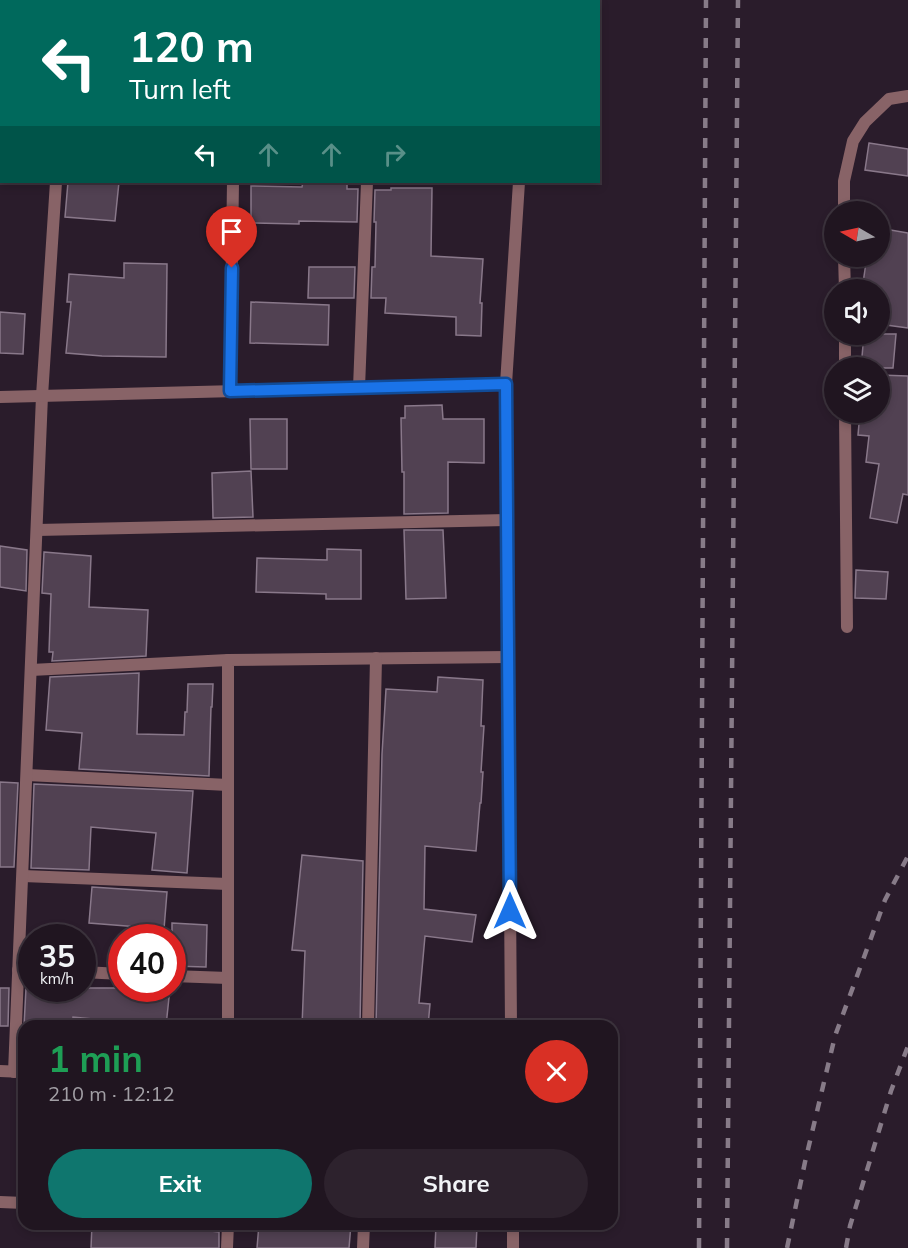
<!DOCTYPE html>
<html lang="en">
<head>
<meta charset="utf-8">
<style>
	:root { --surface:#201520; --page:#2d222d; --text:#f1f3f6; --muted:#a29fa5; --line:#3d343e; --accent:#0f766e }
	body { margin:0; font-family:Mulish,sans-serif; background:var(--page); color:var(--text); height:100vh; display:flex; flex-direction:column; font-size:22px; white-space:nowrap }
	* { box-sizing:border-box; margin:0 }
	p { font-size:20px; color:var(--muted) }
	.icon { flex:none; width:33px; height:33px; fill:none; stroke:currentColor; stroke-width:2; stroke-linecap:round; stroke-linejoin:round }
	.map { position:relative; flex:1; overflow:hidden }
	.details { position:absolute; left:18px; top:1020px; width:600px; height:210px; display:flex; flex-direction:column; background:var(--surface); border-radius:18px; box-shadow:0 3px 9px #0003,0 0 0 2px var(--line) }
	.details>* { flex:none }
	.hud { position:absolute; left:0px; top:0px; width:600px; height:183px; box-shadow:0 3px 9px #0003,0 0 0 2px var(--line); background:#00695c; color:#fff; overflow:hidden }
	.needle { width:39px; rotate:279deg }
	.buttons { position:absolute; left:824px; top:201px; display:grid; gap:12px }
	.buttons a { display:grid; place-items:center; width:66px; height:66px; border-radius:50%; background:var(--surface); box-shadow:0 3px 9px #0003,0 0 0 2px var(--line); font-size:30px }
	.speed { position:absolute; left:18px; top:924px; display:flex; gap:12px; font-size:30px; font-weight:700; text-align:center }
	.speed>* { display:grid; place-content:center; width:78px; height:78px; border-radius:50%; background:var(--surface); box-shadow:0 3px 9px #0003,0 0 0 2px var(--line); line-height:1 }
	.speed small { font-size:15px; font-weight:400 }
	.speed .limit { border:9px solid #d22; background:#fff; color:#111 }
	.pin { position:absolute; display:grid; place-items:center; width:51px; height:51px; color:#fff; margin:-62px -26px; border-radius:50% 50% 50% 0; rotate:-45deg; box-shadow:0 0 6px #0007 }
	.pin .icon { rotate:45deg }
	.me { position:absolute; width:66px; margin:-33px; rotate:0deg; stroke-linejoin:round; filter:drop-shadow(0 0 4px #0008) }
	.turn { display:flex; align-items:center; gap:21px; height:126px; padding:0 30px; font-size:27px }
	.turn .icon { width:78px; height:78px; stroke-width:2.5 }
	.turn b { display:block; font-size:42px; line-height:51px }
	.lanes { display:flex; align-items:center; height:57px; padding:0 30px; background:#0003; justify-content:center; gap:30px; direction:ltr }
	.lanes .off { opacity:.35 }
	.round { display:grid; place-items:center; flex:none; width:63px; height:63px; border-radius:32px; background:var(--page) }
	.headline { display:flex; align-items:center; justify-content:space-between; height:102px; padding:0 30px }
	h1 { font-size:36px; font-weight:700; line-height:45px; color:#1e9e55 }
	.primary-button { display:flex; gap:12px; margin-top:auto; padding:12px 30px }
	.primary-button a { flex:1; height:69px; border-radius:36px; background:var(--accent); color:#fff; font-size:24px; font-weight:700; line-height:69px; text-align:center }
	.primary-button a+a { background:var(--page); color:var(--text) }
	.map>svg:first-child { display:block }
	.building { fill:#514152; stroke:#89788a; stroke-width:1.5 }
	.lines { fill:none; stroke-linecap:round; stroke-linejoin:round }
	.minor { stroke:#886367; stroke-width:12 }
	.tertiary { stroke:#886367; stroke-width:12 }
	.rail { stroke:#877b88; stroke-width:4.5; stroke-dasharray:10 10; stroke-linecap:butt }
	.route-casing { stroke:#114b97; stroke-width:15 }
	.route { stroke:#1a73e8; stroke-width:10 }
</style>
</head>
<body>
<div class="map">
<svg width="908" height="1248" viewBox="0 0 908 1248">
	<rect width="100%" height="100%" fill="#2a1c2b"/>
	<g class="building">
		<polygon points="869,143 908,149 908,176 865,170"/>
		<polygon points="68,182 119,182 115,221 65,217"/>
		<polygon points="303,182 347,182 347,189 358,189 357,222 299,221 299,224 251,223 251,186 302,187"/>
		<polygon points="391,188 432,188 431,256 483,259 480,303 482,303 481,336 456,335 456,317 385,313 386,298 371,298 372,267 375,267 376,222 374,222 375,190 391,190"/>
		<polygon points="879,228 908,233 908,328 879,324 879,290 862,290 867,256 879,256"/>
		<polygon points="124,263 167,264 166,357 102,356 66,353 71,302 67,302 69,274 124,278"/>
		<polygon points="309,267 355,267 354,298 308,298"/>
		<polygon points="251,302 329,305 328,345 250,343"/>
		<polygon points="0,312 25,314 23,354 0,353"/>
		<polygon points="864,334 896,334 893,368 861,368"/>
		<polygon points="879,375 908,376 908,495 903,494 897,523 870,518 879,464 866,462 869,436 858,435 860,412 879,412"/>
		<polygon points="442,405 443,419 484,419 484,463 448,462 448,513 404,514 404,472 402,472 401,418 405,418 405,406"/>
		<polygon points="250,419 287,419 287,469 251,469"/>
		<polygon points="251,471 253,517 213,518 212,473"/>
		<polygon points="404,530 443,530 446,598 406,599"/>
		<polygon points="0,546 27,550 26,591 0,587"/>
		<polygon points="327,549 361,550 361,599 326,599 326,594 256,592 257,558 327,560"/>
		<polygon points="44,552 91,556 89,607 148,610 146,656 52,661 53,652 49,652 51,594 42,593"/>
		<polygon points="856,570 888,572 886,599 855,598"/>
		<polygon points="139,673 137,734 184,735 185,712 187,712 188,684 213,684 212,707 211,707 209,776 79,769 82,733 46,730 50,677"/>
		<polygon points="438,677 483,680 481,726 484,726 481,772 483,772 481,803 480,803 476,851 425,846 424,909 476,915 472,942 425,936 419,1003 430,1004 428,1026 376,1026 382,754 386,689 437,692"/>
		<polygon points="0,782 18,783 14,867 0,867"/>
		<polygon points="34,784 193,791 187,873 152,870 156,833 91,827 89,870 31,868"/>
		<polygon points="302,855 363,861 360,1026 302,1026 305,951 292,950"/>
		<polygon points="92,887 167,892 164,929 89,923"/>
		<polygon points="172,923 207,925 206,967 172,966"/>
		<polygon points="0,988 9,988 8,1026 0,1026"/>
		<polygon points="26,988 170,988 166,1026 73,1017 72,1026 24,1026"/>
		<polygon points="92,1224 150,1224 219,1232 219,1248 91,1248"/>
		<polygon points="259,1224 351,1224 349,1248 257,1248"/>
		<polygon points="436,1224 477,1226 476,1248 435,1248"/>
	</g>
	<g class="lines">
		<g class="minor">
			<polyline points="116,0 120,2"/>
			<polyline points="67,2 67,0"/>
			<polyline points="235,2 235,0"/>
			<polyline points="374,2 374,0"/>
			<polyline points="844,212 844,181 853,141 865,122 889,99 908,96"/>
			<polyline points="844,256 845,290"/>
			<polyline points="845,334 845,368"/>
			<polyline points="359,388 367,182"/>
			<polyline points="230,391 233,182"/>
			<polyline points="845,412 847,627"/>
			<polyline points="37,530 507,520"/>
			<polyline points="31,670 228,660"/>
			<polyline points="27,775 228,785"/>
			<polyline points="23,876 228,884"/>
			<polyline points="18,970 32,970"/>
			<polyline points="82,972 122,974"/>
			<polyline points="172,976 228,978"/>
			<polyline points="228,1026 228,660 508,657"/>
			<polyline points="368,1026 376,658"/>
			<polyline points="0,1071 24,1072"/>
			<polyline points="14,1072 42,396 56,182"/>
			<polyline points="0,1202 24,1203"/>
			<polyline points="227,1248 228,1224"/>
			<polyline points="363,1248 364,1224"/>
		</g>
		<g class="tertiary">
			<polyline points="521,0 521,2"/>
			<polyline points="0,397 506,384"/>
			<polyline points="511,1026 506,384 519,182"/>
			<polyline points="513,1224 513,1248"/>
		</g>
		<g class="rail">
			<polyline points="699,1248 706,0"/>
			<polyline points="727,1248 738,0"/>
			<polyline points="787,1248 805,1162 835,1036 885,900 908,856"/>
			<polyline points="846,1248 850,1226 891,1091 908,1046"/>
		</g>
	</g>
	<g class="lines">
		<defs>
			<polyline id="route" points="232,268 230,391 506,384 510,911"/>
		</defs>
		<use href="#route" class="route-casing"/>
		<use href="#route" class="route"/>
	</g>
</svg>
<div class="buttons">
<a><svg class="needle" viewBox="-14 -14 28 28"><path d="M0-13l5 13h-10z" fill="#e53935"/><path d="M0 13l5-13h-10z" fill="#a29fa5"/></svg></a>
<a><svg class="icon" aria-label="sound" viewBox="0 0 24 24"><path d="M4 9h4l5-4v14l-5-4H4zM17 9q2 3 0 6"/></svg></a>
<a><svg class="icon" aria-label="layers" viewBox="0 0 24 24"><path d="M12 4l9 5-9 5-9-5zM3 14l9 5 9-5"/></svg></a>
</div>
<div class="speed"><div>35<small>km/h</small></div><div class="limit">40</div></div>
<div class="pin" style="left:232px;top:268px;background:#d93025"><svg class="icon" aria-label="arrive" viewBox="0 0 24 24"><path d="M6 21V4h12l-3 4 3 4H6"/></svg></div>
<svg class="me" style="left:510px;top:911px" viewBox="-20 -20 40 40"><path d="M0-17L14 15 0 8-14 15z" fill="#1a73e8" stroke="#fff" stroke-width="4"/></svg>
<div class="hud">
<div class="turn"><svg class="icon" aria-label="left" viewBox="0 0 24 24"><path d="M17 20v-9H6M10 6l-5 5 5 5"/></svg><div><b>120 m</b>Turn left</div></div>
<div class="lanes"><svg class="icon" aria-label="left" viewBox="0 0 24 24"><path d="M17 20v-9H6M10 6l-5 5 5 5"/></svg><svg class="icon off" aria-label="ahead" viewBox="0 0 24 24"><path d="M12 20V5M6 11l6-6 6 6"/></svg><svg class="icon off" aria-label="ahead" viewBox="0 0 24 24"><path d="M12 20V5M6 11l6-6 6 6"/></svg><svg class="icon off" aria-label="right" viewBox="0 0 24 24"><path d="M7 20v-9h11M14 6l5 5-5 5"/></svg></div>
</div>
<section class="details">
<div class="headline"><div><h1>1 min</h1><p>210 m · 12:12</p></div><a class="round" style="background:#d93025;color:#fff"><svg class="icon" aria-label="close" viewBox="0 0 24 24"><path d="M6 6l12 12M18 6L6 18"/></svg></a></div>
<div class="primary-button"><a>Exit</a><a>Share</a></div>
</section>
</div>
</body>
</html>
